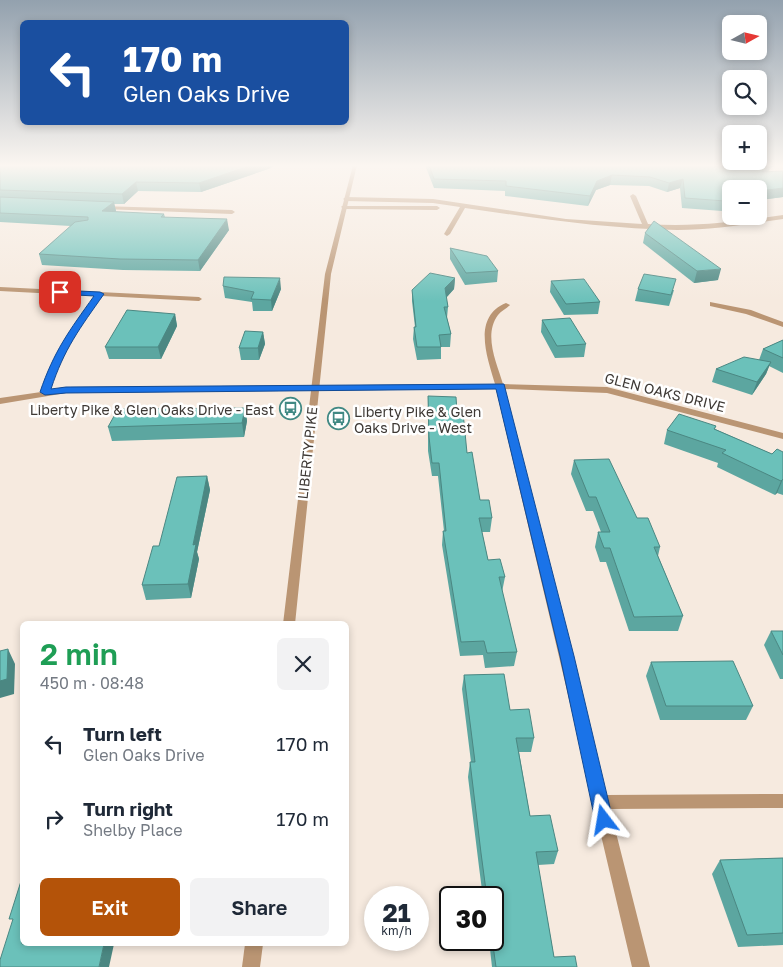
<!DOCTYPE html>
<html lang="en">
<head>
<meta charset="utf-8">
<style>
	:root { --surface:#fff; --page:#f2f2f3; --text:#1f2937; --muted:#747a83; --accent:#b45309 }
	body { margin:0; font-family:"Golos Text",sans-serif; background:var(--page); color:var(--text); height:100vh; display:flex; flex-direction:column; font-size:19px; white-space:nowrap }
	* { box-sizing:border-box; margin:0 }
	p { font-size:16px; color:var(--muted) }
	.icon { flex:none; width:28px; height:28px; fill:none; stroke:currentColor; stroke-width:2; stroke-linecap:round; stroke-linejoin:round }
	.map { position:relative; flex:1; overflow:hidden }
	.panel { position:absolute; left:20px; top:621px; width:329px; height:325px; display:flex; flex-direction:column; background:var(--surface); border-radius:8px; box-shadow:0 2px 8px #0003 }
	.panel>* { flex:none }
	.guide { position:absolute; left:20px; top:20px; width:329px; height:105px; border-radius:8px; box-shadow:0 2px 8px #0003; background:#1a4fa0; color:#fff; overflow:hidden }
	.needle { width:32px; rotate:82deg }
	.controls { position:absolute; left:722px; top:15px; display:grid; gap:10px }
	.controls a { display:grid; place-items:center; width:45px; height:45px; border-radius:8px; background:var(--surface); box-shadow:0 2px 8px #0003; font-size:25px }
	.speed { position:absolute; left:364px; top:886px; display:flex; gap:10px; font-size:25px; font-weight:700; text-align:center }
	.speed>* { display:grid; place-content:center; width:65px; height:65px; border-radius:50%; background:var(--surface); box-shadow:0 2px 8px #0003; line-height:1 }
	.speed small { font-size:12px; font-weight:400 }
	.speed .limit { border:2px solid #111; border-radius:8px; background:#fff; color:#111 }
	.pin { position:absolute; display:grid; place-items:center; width:42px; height:42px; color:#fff; margin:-21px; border-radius:10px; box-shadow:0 2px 8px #0006 }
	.me { position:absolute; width:55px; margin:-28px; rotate:346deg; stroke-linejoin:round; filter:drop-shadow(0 0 4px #0008) }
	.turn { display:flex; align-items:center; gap:18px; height:105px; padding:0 20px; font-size:22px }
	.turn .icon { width:65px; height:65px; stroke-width:2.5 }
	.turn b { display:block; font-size:35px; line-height:42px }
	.round { display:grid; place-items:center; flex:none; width:52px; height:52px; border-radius:8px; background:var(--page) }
	.overview { display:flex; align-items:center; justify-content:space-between; height:85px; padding:0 20px }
	h1 { font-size:30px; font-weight:600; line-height:38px; color:#1e9e55 }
	.primary-button { display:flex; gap:10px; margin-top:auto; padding:10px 20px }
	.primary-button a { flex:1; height:58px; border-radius:8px; background:var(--accent); color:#fff; font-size:20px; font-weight:600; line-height:58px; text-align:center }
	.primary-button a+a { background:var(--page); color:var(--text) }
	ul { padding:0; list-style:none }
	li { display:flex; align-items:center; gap:15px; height:75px; padding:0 20px }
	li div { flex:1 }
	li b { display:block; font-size:19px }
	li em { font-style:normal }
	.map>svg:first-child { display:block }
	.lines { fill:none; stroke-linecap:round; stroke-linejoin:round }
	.minor { fill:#ba9573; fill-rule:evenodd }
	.tertiary { fill:#ba9573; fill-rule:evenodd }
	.wall { fill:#5ca6a0 }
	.shaded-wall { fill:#4b8782 }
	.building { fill:#6bc1ba; stroke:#4b8782 }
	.route { fill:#1a73e8; stroke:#114b97 }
	.labels { text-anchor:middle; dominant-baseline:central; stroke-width:5; stroke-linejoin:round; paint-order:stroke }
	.street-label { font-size:14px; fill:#3e3935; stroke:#fff }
	.poi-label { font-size:14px; fill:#3e3935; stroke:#fff; text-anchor:end }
</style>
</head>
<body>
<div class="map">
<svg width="783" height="967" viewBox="0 0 783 967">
	<rect width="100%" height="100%" fill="#f6eadf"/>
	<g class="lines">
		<g class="minor">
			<path d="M633 194 636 196 648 224C694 227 738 222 783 215V219C748 224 712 230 677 230 606 229 536 218 465 208L450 234 447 236 444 234 460 207 433 203 346 201 343 199 346 197 433 199 566 219 642 224 630 196Z"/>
			<polygon points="101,206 232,210 235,212 232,214 103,209 100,207"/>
			<polygon points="342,206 437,206 440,208 437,210 344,209 341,207"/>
			<path d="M0 287 199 297 202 299 199 301 102 296C80 326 62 355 50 390L66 387 495 384C487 357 472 317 506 303L510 305C506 309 501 311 498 315 483 335 497 364 503 384L607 387 783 433V439L607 393 505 389 606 795 783 794V808L610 809 650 967H632L496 389 66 393 0 404V398L41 392C54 356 72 326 95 296L0 291Z"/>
			<polygon points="710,302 751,310 783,322 783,327 746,314 710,306"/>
		</g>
		<g class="tertiary">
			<polygon points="353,165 357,165 331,274 295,624 283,624 325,274"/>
			<polygon points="245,944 263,944 260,967 242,967"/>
		</g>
	</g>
	<g class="wall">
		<polygon points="0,165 273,165 271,168 201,192 138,191 124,204 114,204 116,211 115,212 164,214 165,217 229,230 200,271 123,270 42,265 39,254 71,226 0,222"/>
		<polygon points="425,165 773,165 768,172 783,171 783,197 759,200 759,189 724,206 722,211 682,208 680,188 667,192 649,186 610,185 596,190 588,206 505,196 505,191 434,188"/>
		<polygon points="645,233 718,280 694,283 643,243"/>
		<polygon points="450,248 498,271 497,282 465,285 450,259"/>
		<polygon points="455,278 454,289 446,298 448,307 447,318 451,334 450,347 441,347 441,359 417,360 413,339 414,327 415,327 412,301 412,290"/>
		<polygon points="551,281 600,302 598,314 564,315 550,292"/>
		<polygon points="223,286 281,289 272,311 253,311 252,302 225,298"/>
		<polygon points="638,289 674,290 669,306 635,301"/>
		<polygon points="175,314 177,326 161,359 109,359 105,347"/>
		<polygon points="542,320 586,344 584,357 555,358 541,332"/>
		<polygon points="263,332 265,344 259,360 241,360 239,348"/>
		<polygon points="783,340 783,373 769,366 766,374 752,395 712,382 716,369 759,360 763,349"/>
		<polygon points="428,396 457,412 467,453 480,500 492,518 490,532 482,532 488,560 505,577 502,592 517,652 514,666 485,668 483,655 460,656 442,545 443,531 444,531 438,476 432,476 428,451"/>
		<polygon points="245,408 247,421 244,437 112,441 108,427"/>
		<polygon points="716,426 715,429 772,454 783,452 783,495 777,493 775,495 717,467 718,463 664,444 667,430"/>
		<polygon points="574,460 637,518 660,547 658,556 683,616 678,631 629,631 606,562 600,562 595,547 598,532 601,532 593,511 586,511 571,474"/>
		<polygon points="207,476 210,490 197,552 199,559 191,598 146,600 142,585 159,546"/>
		<polygon points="771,631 783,631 783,679 780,679 764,645"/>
		<polygon points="651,662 753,706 746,720 660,720 646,676"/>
		<polygon points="464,675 510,710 534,738 531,752 519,752 530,816 558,851 554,864 538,865 554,957 577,967 492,967 489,940 492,940 492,898 483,898 479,867 468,777 470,762 471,762 462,689"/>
		<polygon points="783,858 783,945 738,947 712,874 720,860"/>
	</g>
	<g class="shaded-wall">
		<polygon points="252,165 273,165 271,168 201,192 199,183"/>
		<polygon points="768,165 773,165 759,181 762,172"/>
		<polygon points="612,175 610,185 596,190 588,206 590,196 597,181"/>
		<polygon points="683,179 680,188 667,192 669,183"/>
		<polygon points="136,182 138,191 124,204 122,194"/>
		<polygon points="783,188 783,197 759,200 759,191"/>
		<polygon points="731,195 731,205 724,206 725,201 724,196"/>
		<polygon points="114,202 116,211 104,222 102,211"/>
		<polygon points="227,219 229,230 200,271 198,260"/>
		<polygon points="721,269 718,280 694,283 697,271"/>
		<polygon points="280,278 281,289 272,311 271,300"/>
		<polygon points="455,278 454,289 444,300 445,288"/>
		<polygon points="175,314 177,326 161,359 158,347"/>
		<polygon points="263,332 265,344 259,360 258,348"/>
		<polygon points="771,362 766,374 752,395 757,382"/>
		<polygon points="245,408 247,421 244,437 242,423"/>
		<polygon points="207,476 210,490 197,552 199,559 191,598 188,584 193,545"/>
		<polygon points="783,479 777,493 775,495 781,481"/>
		<polygon points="8,649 15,664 14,694 0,698 0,681"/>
		<polygon points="104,944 114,944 109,967 99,967"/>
	</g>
	<g class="building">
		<polygon points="0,165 252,165 199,183 136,182 122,194 0,190"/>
		<polygon points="429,165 768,165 762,172 783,171 783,188 759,191 759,189 731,189 731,195 724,196 725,201 685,198 683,179 669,183 650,177 612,175 597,181 590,196 506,186 506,181 434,179"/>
		<polygon points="0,197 114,202 102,211 164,214 161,217 227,219 198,260 120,259 39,254 75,222 88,220 88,217 0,213"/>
		<polygon points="654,221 721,269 697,271 645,233"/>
		<polygon points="450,248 487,256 498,271 466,273"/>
		<polygon points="430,273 455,278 445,288 448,307 444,307 451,334 439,335 441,347 417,347 414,327 416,327 412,290"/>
		<polygon points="644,274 676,279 671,295 638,289"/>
		<polygon points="224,277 280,278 271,300 251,299 254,292 223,286"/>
		<polygon points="584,279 600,302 566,304 551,281"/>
		<polygon points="127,310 175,314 158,347 105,347"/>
		<polygon points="570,318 586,344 557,346 542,320"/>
		<polygon points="245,331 263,332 258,348 239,348"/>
		<polygon points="783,340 783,358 763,349"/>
		<polygon points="744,357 771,362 757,382 716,369"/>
		<polygon points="428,396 456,397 457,412 463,412 467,453 472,452 480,500 489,500 492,518 479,518 488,560 500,559 505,577 499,577 517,652 487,653 484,641 461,642 443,531 446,531 439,463 432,463 429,437"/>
		<polygon points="245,408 242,423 108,427 118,409"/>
		<polygon points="679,414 716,426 714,429 772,454 777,449 783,452 783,479 781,481 722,453 726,450 667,430"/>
		<polygon points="609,459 637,518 648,518 660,547 654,547 683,616 634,617 610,548 604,548 598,532 610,532 596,497 589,497 574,460"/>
		<polygon points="207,476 193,545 196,544 188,584 142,585 153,546 159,546 177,477"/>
		<polygon points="771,631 783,631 783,655"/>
		<polygon points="8,649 7,679 0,681 0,651"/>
		<polygon points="733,661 753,706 666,706 651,662"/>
		<polygon points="504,674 510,710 529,709 534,738 516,738 530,816 550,815 558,851 536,852 554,957 575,956 577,967 496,967 492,938 492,898 487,898 481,853 470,762 475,762 464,675"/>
		<polygon points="783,858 783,933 747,935 720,860"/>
		<polygon points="22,878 22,944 104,944 99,967 0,967 0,960 13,919 9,919"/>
	</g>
	<linearGradient id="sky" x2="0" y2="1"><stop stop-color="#93a1ae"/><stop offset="0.55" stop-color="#fbf6f1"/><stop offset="1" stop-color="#fbf6f1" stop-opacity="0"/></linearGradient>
	<rect width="783" height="301" fill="url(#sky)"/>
	<path class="route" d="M57 290 100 292 104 294C80 328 64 349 51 389L66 387 504 384 574 656 613 820 610 827 604 829 598 827 595 820 560 656 496 389 66 393 45 395 40 392C54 351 69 331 94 296L60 294 56 292Z"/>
	<defs>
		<symbol id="bus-ring" viewBox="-11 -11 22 22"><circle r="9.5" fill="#fff" stroke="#418984" stroke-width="1.5"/><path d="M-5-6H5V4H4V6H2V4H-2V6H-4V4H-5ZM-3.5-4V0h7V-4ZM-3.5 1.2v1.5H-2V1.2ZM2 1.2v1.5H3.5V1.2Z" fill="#418984"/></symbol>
	</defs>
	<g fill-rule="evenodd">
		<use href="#bus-ring" x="278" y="396" width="25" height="25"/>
		<use href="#bus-ring" x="326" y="406" width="25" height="25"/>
	</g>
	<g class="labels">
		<g class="street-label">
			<text transform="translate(665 392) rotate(14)">GLEN OAKS DRIVE</text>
			<text transform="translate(307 453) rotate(-84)">LIBERTY PIKE</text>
		</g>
		<g class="poi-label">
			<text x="274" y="409">Liberty Pike &amp; Glen Oaks Drive - East</text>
			<text x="354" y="411" text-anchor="start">Liberty Pike &amp; Glen<tspan x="354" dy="16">Oaks Drive - West</tspan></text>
		</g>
	</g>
</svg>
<div class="controls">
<a><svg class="needle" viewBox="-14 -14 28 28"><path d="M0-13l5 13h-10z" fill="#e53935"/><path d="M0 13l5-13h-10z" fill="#747a83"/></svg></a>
<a><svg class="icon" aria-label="search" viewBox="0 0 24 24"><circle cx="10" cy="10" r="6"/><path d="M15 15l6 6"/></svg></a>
<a>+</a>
<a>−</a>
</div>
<div class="speed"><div>21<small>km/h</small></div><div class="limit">30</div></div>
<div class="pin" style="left:60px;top:292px;background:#d93025"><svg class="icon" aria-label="arrive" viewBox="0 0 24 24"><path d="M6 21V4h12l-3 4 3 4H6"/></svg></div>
<svg class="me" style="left:604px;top:820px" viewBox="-20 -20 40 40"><path d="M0-17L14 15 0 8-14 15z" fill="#1a73e8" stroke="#fff" stroke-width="4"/></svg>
<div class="guide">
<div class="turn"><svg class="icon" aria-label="left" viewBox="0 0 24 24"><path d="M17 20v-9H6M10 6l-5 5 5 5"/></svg><div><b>170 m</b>Glen Oaks Drive</div></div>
</div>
<section class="panel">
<div class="overview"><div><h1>2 min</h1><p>450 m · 08:48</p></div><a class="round"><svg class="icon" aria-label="close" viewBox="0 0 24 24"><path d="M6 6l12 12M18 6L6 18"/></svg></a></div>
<ul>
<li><svg class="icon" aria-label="left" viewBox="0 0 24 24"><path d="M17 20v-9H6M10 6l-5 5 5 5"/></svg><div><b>Turn left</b><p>Glen Oaks Drive</p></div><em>170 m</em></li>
<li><svg class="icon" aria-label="right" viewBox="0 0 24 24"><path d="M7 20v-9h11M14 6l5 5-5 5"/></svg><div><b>Turn right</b><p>Shelby Place</p></div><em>170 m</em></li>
</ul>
<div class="primary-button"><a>Exit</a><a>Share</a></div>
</section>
</div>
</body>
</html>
